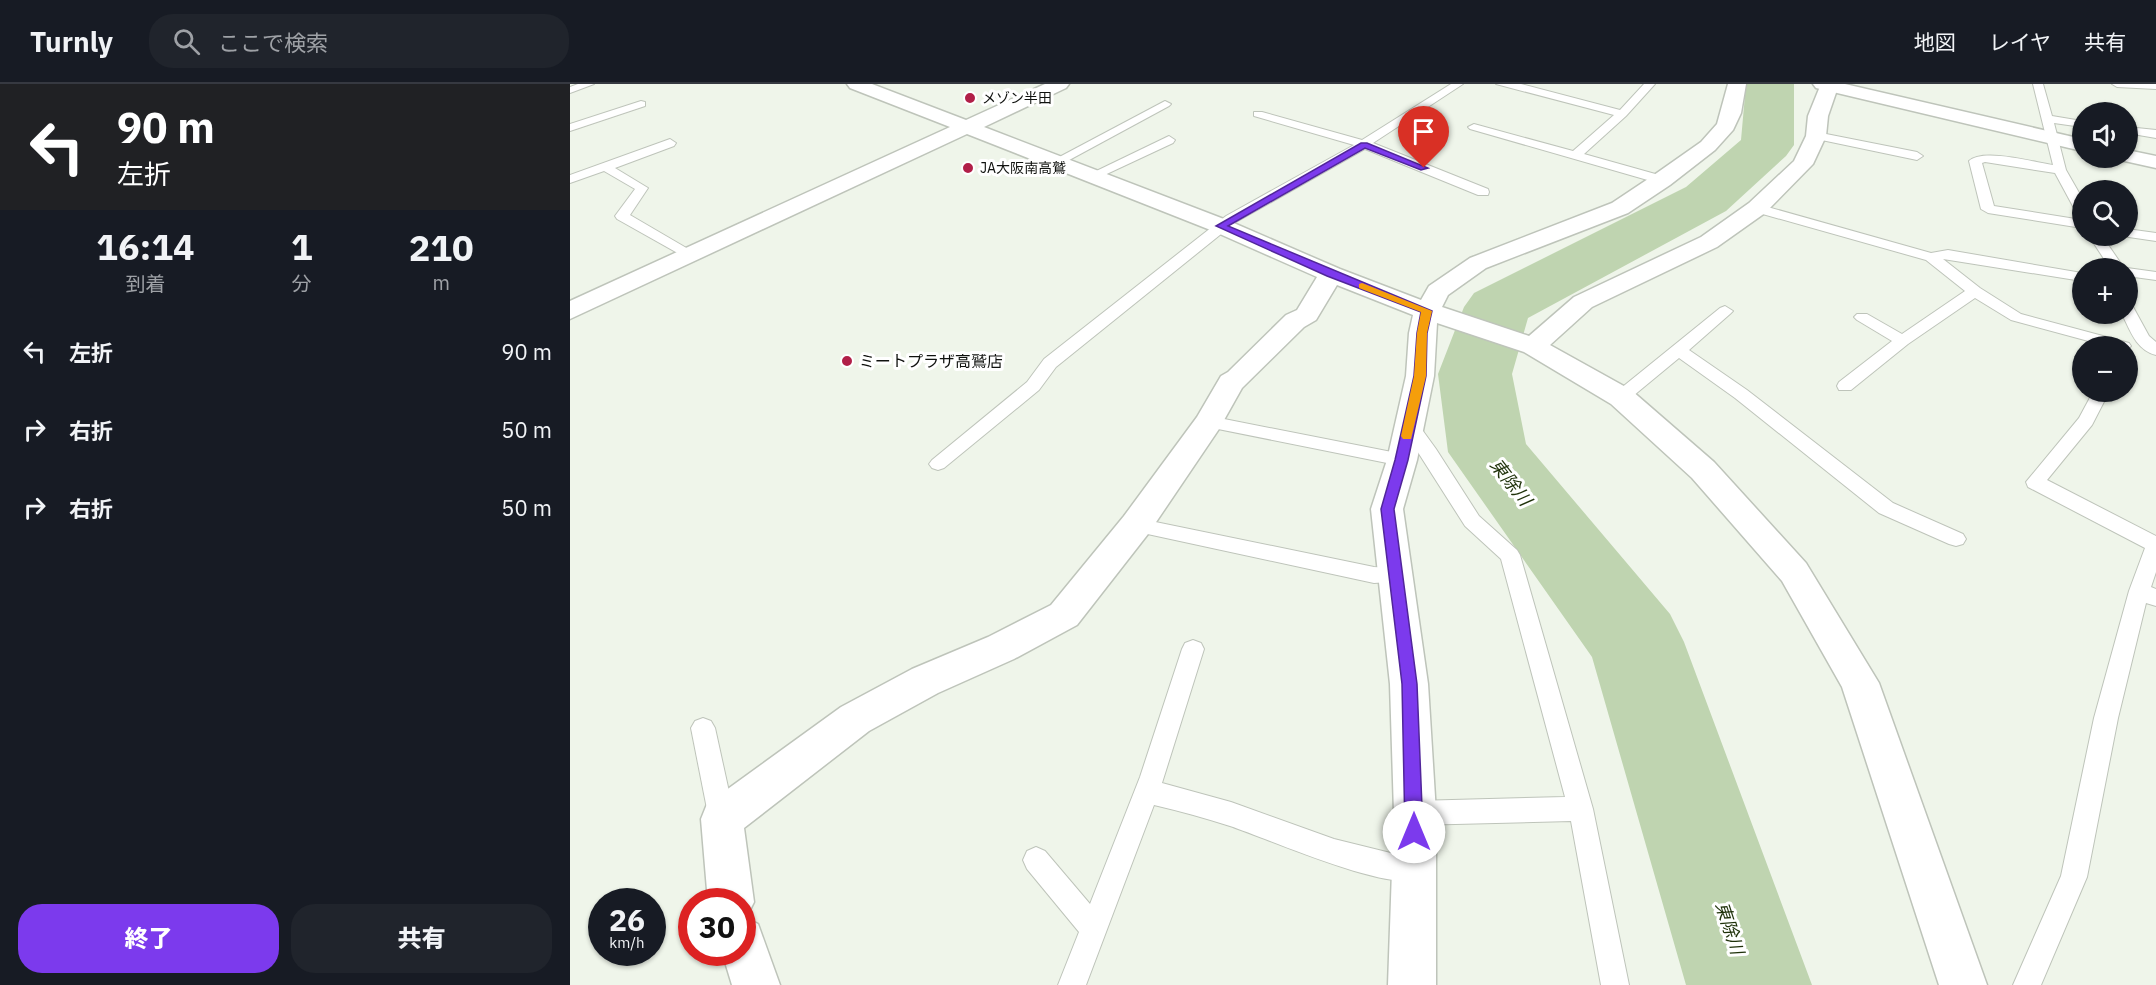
<!DOCTYPE html>
<html lang="ja">
<head>
<meta charset="utf-8">
<style>
	:root { --surface:#171b24; --page:#20242c; --text:#f1f3f6; --muted:#9ea1a6; --line:#363941; --accent:#7c3aed }
	body { margin:0; font-family:"IBM Plex Sans","Noto Sans JP",sans-serif; background:var(--page); color:var(--text); height:100vh; display:flex; flex-direction:column; font-size:22px; white-space:nowrap }
	* { box-sizing:border-box; margin:0 }
	p { font-size:20px; color:var(--muted) }
	.icon { flex:none; width:33px; height:33px; fill:none; stroke:currentColor; stroke-width:2; stroke-linecap:round; stroke-linejoin:round }
	.map { position:relative; flex:1; overflow:hidden }
	.side { display:flex; flex-direction:column; background:var(--surface); width:570px }
	.side>* { flex:none }
	.banner { background:#202124; color:#fff; overflow:hidden }
	.fabs { position:absolute; left:1502px; top:18px; display:grid; gap:12px }
	.fabs a { display:grid; place-items:center; width:66px; height:66px; border-radius:50%; background:var(--surface); box-shadow:0 2px 4px #0004; font-size:30px }
	.speed { position:absolute; left:18px; top:804px; display:flex; gap:12px; font-size:30px; font-weight:700; text-align:center }
	.speed>* { display:grid; place-content:center; width:78px; height:78px; border-radius:50%; background:var(--surface); box-shadow:0 2px 4px #0004; line-height:1 }
	.speed small { font-size:15px; font-weight:400 }
	.speed .limit { border:9px solid #d22; background:#fff; color:#111 }
	.pin { position:absolute; display:grid; place-items:center; width:51px; height:51px; color:#fff; margin:-62px -26px; border-radius:50% 50% 50% 0; rotate:-45deg; box-shadow:0 0 6px #0007 }
	.pin .icon { rotate:45deg }
	.me { position:absolute; width:66px; margin:-33px; rotate:0deg; stroke-linejoin:round; filter:drop-shadow(0 0 4px #0008) }
	.turn { display:flex; align-items:center; gap:21px; height:126px; padding:0 18px; font-size:27px }
	.turn .icon { width:78px; height:78px; stroke-width:2.5 }
	.turn b { display:block; font-size:42px; line-height:51px }
	.eta { display:flex; justify-content:space-evenly; align-items:center; height:102px; text-align:center }
	.eta b { font-size:36px; font-weight:800; line-height:42px }
	.button { display:flex; gap:12px; margin-top:auto; padding:12px 18px }
	.button a { flex:1; height:69px; border-radius:24px; background:var(--accent); color:#fff; font-size:24px; font-weight:800; line-height:69px; text-align:center }
	.button a+a { background:var(--page); color:var(--text) }
	ul { padding:0; list-style:none }
	li { display:flex; align-items:center; gap:18px; height:78px; padding:0 18px }
	li div { flex:1 }
	li b { display:block; font-size:22px }
	li em { font-style:normal }
	header { display:flex; align-items:center; gap:36px; box-sizing:border-box; height:84px; padding:0 30px; background:var(--surface); border-bottom:2px solid var(--line) }
	header strong { font-size:28px }
	nav { display:flex; gap:33px; margin-inline-start:auto; font-size:21px }
	.search { width:420px; height:54px; background:var(--page); display:flex; align-items:center; gap:15px; box-sizing:border-box; padding:0 21px; border-radius:24px; color:var(--muted); font-size:22px }
	main { display:flex; flex:1; min-height:0 }
	.map>svg:first-child { display:block }
	.lines { fill:none; stroke-linecap:round; stroke-linejoin:round }
	.river { fill:#bfd4b0; fill-rule:evenodd }
	.service-casing { stroke:#bec4ba; stroke-width:2 }
	.minor-casing { stroke:#bec4ba; stroke-width:3 }
	.tertiary-casing { stroke:#bec4ba; stroke-width:3 }
	.service { fill:#fff; fill-rule:evenodd }
	.minor { fill:#fff; fill-rule:evenodd }
	.tertiary { fill:#fff; fill-rule:evenodd }
	.route { fill:#7c3aed; stroke:#51269a; stroke-width:1.5 }
	.slow { fill:#f59e0b }
	.poi-dot { fill:#b11f48; stroke:#fff; stroke-width:2 }
	.labels { text-anchor:middle; dominant-baseline:central; stroke-width:6; stroke-linejoin:round; paint-order:stroke }
	.far-poi-label { font-size:14px; fill:#0f110e; stroke:#fff; text-anchor:start }
	.poi-label { font-size:16px; fill:#0f110e; stroke:#fff; text-anchor:start }
	.water-label { font-size:18px; font-style:italic; fill:#1e3109; stroke:#fff }
</style>
</head>
<body>
<header>
<strong>Turnly</strong>
<div class="search"><svg class="icon" aria-label="search" viewBox="0 0 24 24"><circle cx="10" cy="10" r="6"/><path d="M15 15l6 6"/></svg>ここで検索</div>
<nav><a>地図</a><a>レイヤ</a><a>共有</a></nav>
</header>
<main>
<section class="side">
<div class="banner">
<div class="turn"><svg class="icon" aria-label="left" viewBox="0 0 24 24"><path d="M17 20v-9H6M10 6l-5 5 5 5"/></svg><div><b>90 m</b>左折</div></div>
</div>
<div class="eta">
<div><b>16:14</b><p>到着</p></div>
<div><b>1</b><p>分</p></div>
<div><b>210</b><p>m</p></div>
</div>
<ul>
<li><svg class="icon" aria-label="left" viewBox="0 0 24 24"><path d="M17 20v-9H6M10 6l-5 5 5 5"/></svg><div><b>左折</b></div><em>90 m</em></li>
<li><svg class="icon" aria-label="right" viewBox="0 0 24 24"><path d="M7 20v-9h11M14 6l5 5-5 5"/></svg><div><b>右折</b></div><em>50 m</em></li>
<li><svg class="icon" aria-label="right" viewBox="0 0 24 24"><path d="M7 20v-9h11M14 6l5 5-5 5"/></svg><div><b>右折</b></div><em>50 m</em></li>
</ul>
<div class="button"><a>終了</a><a>共有</a></div>
</section>
<div class="map">
<svg width="1586" height="901" viewBox="0 0 1586 901">
	<rect width="100%" height="100%" fill="#eff5ea"/>
	<g class="lines">
		<polygon class="river" points="1176,0 1224,0 1224,61 1216,72 1156,127 958,234 942,290 956,360 1100,530 1114,558 1242,901 1116,901 1022,573 878,368 868,290 894,223 904,209 1116,103 1171,56"/>
		<defs>
			<g id="service">
				<polygon points="8,0 24,0 0,9 0,3"/>
				<polygon points="881,0 893,0 803,59 918,105 919,108 918,111 908,111 795,65 666,138 486,283 469,306 374,384 368,386 362,384 359,380 362,376 457,298 474,275 656,132 784,61 684,32 684,28 692,28 792,56"/>
				<polygon points="926,0 951,0 1050,26 1074,0 1085,0 1056,32 1014,70 1096,93 1098,96 1096,99 1088,99 900,45 898,43 904,40 1003,67 1044,31"/>
				<path d="M1463 0H1473L1482 32 1512 37V43L1484 39 1496 86 1512 114V130L1505 126 1485 89 1415 78 1412 79 1424 122 1512 136V144L1418 129 1411 125 1399 77C1413 64 1463 78 1483 81Z"/>
				<polygon points="1542,0 1586,0 1586,5 1547,3"/>
				<polygon points="71,17 75,18 75,22 0,47 0,40"/>
				<polygon points="595,17 601,20 599,22 490,81 486,82 480,78"/>
				<polygon points="1557,43 1586,46 1586,54 1557,49"/>
				<polygon points="1246,48 1347,68 1353,72 1347,76 1242,54 1240,52"/>
				<polygon points="599,52 605,56 603,59 526,95 518,95 516,92"/>
				<polygon points="100,55 106,59 104,62 45,84 78,104 60,131 125,169 127,172 120,176 47,135 45,132 65,105 34,87 0,99 0,91"/>
				<polygon points="1187,120 1361,169 1378,166 1512,189 1512,197 1373,175 1410,204 1451,230 1559,259 1561,262 1557,266 1557,262 1537,262 1441,236 1405,214 1338,260 1281,306 1269,306 1267,302 1269,298 1322,257 1287,236 1284,233 1287,230 1297,230 1332,250 1395,207 1356,176 1182,127 1180,124 1182,121"/>
				<polygon points="1557,145 1586,149 1586,157 1552,152 1557,152"/>
				<polygon points="1519,152 1532,152 1554,184 1557,184 1586,188 1586,196 1557,192 1557,184 1540,184"/>
				<path d="M1557 219 1562 221 1579 252 1586 258V271C1566 266 1560 246 1552 230H1557Z"/>
				<polygon points="1155,222 1163,227 1160,230 1119,266 1177,306 1323,419 1393,450 1396,455 1393,460 1386,462 1379,460 1309,429 1165,314 1109,274 1057,317 1045,317 1043,313 1045,309 1150,224"/>
				<polygon points="1523,308 1539,308 1522,341 1477,396 1586,452 1586,488 1581,503 1586,505 1586,522 1576,519 1548,634 1517,793 1471,901 1443,901 1491,792 1524,634 1559,507 1575,464 1458,403 1456,398 1509,334"/>
				<polygon points="639,332 832,370 838,372 841,376 838,380 832,382 633,342 630,338 633,334"/>
				<polygon points="839,334 845,336 866,365 909,432 947,466 950,471 1023,725 1059,901 1031,901 1001,737 845,741 836,738 833,729 836,720 845,717 995,713 931,475 895,442 830,340 833,336"/>
				<polygon points="566,434 804,483 833,485 836,491 833,497 804,499 559,446 556,441 559,436"/>
				<path d="M623 556 631 559 634 565 592 699 661 718 764 755 853 777 857 786 853 795C819 809 699 755 660 742 635 734 610 727 584 721L516 901H488L509 848 457 785 453 776 457 767 466 763 475 767 520 820 570 693 612 565 615 559Z"/>
				<polygon points="133,634 141,637 145,644 165,735 161,744 152,747 143,744 139,735 121,644 125,637"/>
			</g>
			<polygon id="minor" points="277,0 302,0 396,36 475,0 499,0 496,4 414,43 659,137 770,185 851,216 859,202 900,174 1042,119 1084,91 1131,58 1147,40 1158,0 1176,0 1171,29 1163,46 1145,66 1100,101 1058,129 916,184 878,211 872,223 959,252 1004,213 1131,153 1179,119 1224,77 1236,52 1238,32 1251,0 1269,0 1258,32 1256,52 1243,80 1195,129 1147,163 1022,223 980,261 1061,306 1144,378 1236,479 1309,599 1417,901 1369,901 1272,603 1212,497 1122,394 1041,320 954,268 867,239 864,292 847,376 833,425 858,600 866,729 866,901 818,901 824,729 820,600 801,425 817,376 836,292 839,249 843,231 767,201 746,236 734,243 672,304 649,345 578,450 507,541 444,575 368,609 299,647 174,744 184,818 176,834 188,840 210,901 162,901 152,868 172,868 172,818 138,818 131,735 137,720 271,623 342,585 418,553 481,521 554,432 627,333 651,292 658,288 716,231 727,226 747,193 643,147 397,50 0,235 0,217 380,43 280,4"/>
			<g id="tertiary">
				<polygon points="1243,0 1275,0 1512,55 1512,67 1246,4"/>
				<polygon points="1557,66 1586,72 1586,84 1550,76 1548,74 1557,74"/>
			</g>
		</defs>
		<use href="#service" class="service-casing"/>
		<use href="#minor" class="minor-casing"/>
		<use href="#tertiary" class="tertiary-casing"/>
		<use href="#service" class="service"/>
		<use href="#minor" class="minor"/>
		<use href="#tertiary" class="tertiary"/>
	</g>
	<polygon class="route" points="791,59 797,59 858,84 851,86 795,64 658,142 862,227 857,249 856,292 838,376 824,425 847,600 853,748 850,754 844,756 838,754 835,748 832,600 811,425 825,376 844,292 847,249 851,228 757,192 646,142"/>
	<polygon class="slow" points="792,199 862,227 857,249 856,292 841,355 833,355 831,352 844,292 847,249 851,228 789,204 789,200"/>
	<g class="poi-dot">
		<circle cx="400" cy="14" r="6"/>
		<circle cx="398" cy="84" r="6"/>
		<circle cx="277" cy="277" r="6"/>
	</g>
	<g class="labels">
		<g class="far-poi-label">
			<text x="412" y="14">メゾン半田</text>
			<text x="410" y="84">JA大阪南高鷲</text>
		</g>
		<g class="poi-label">
			<text x="289" y="277">ミートプラザ高鷲店</text>
		</g>
		<g class="water-label">
			<text transform="translate(941 398) rotate(52)">東除川</text>
			<text transform="translate(1160 844) rotate(72)">東除川</text>
		</g>
	</g>
</svg>
<div class="fabs">
<a><svg class="icon" aria-label="sound" viewBox="0 0 24 24"><path d="M4 9h4l5-4v14l-5-4H4zM17 9q2 3 0 6"/></svg></a>
<a><svg class="icon" aria-label="search" viewBox="0 0 24 24"><circle cx="10" cy="10" r="6"/><path d="M15 15l6 6"/></svg></a>
<a>+</a>
<a>−</a>
</div>
<div class="speed"><div>26<small>km/h</small></div><div class="limit">30</div></div>
<div class="pin" style="left:854px;top:84px;background:#d93025"><svg class="icon" aria-label="arrive" viewBox="0 0 24 24"><path d="M6 21V4h12l-3 4 3 4H6"/></svg></div>
<svg class="me" style="left:844px;top:748px" viewBox="-20 -20 40 40"><circle r="19" fill="#fff"/><path d="M0-13L10 11 0 6-10 11z" fill="#7c3aed"/></svg>
</div>
</main>
</body>
</html>
